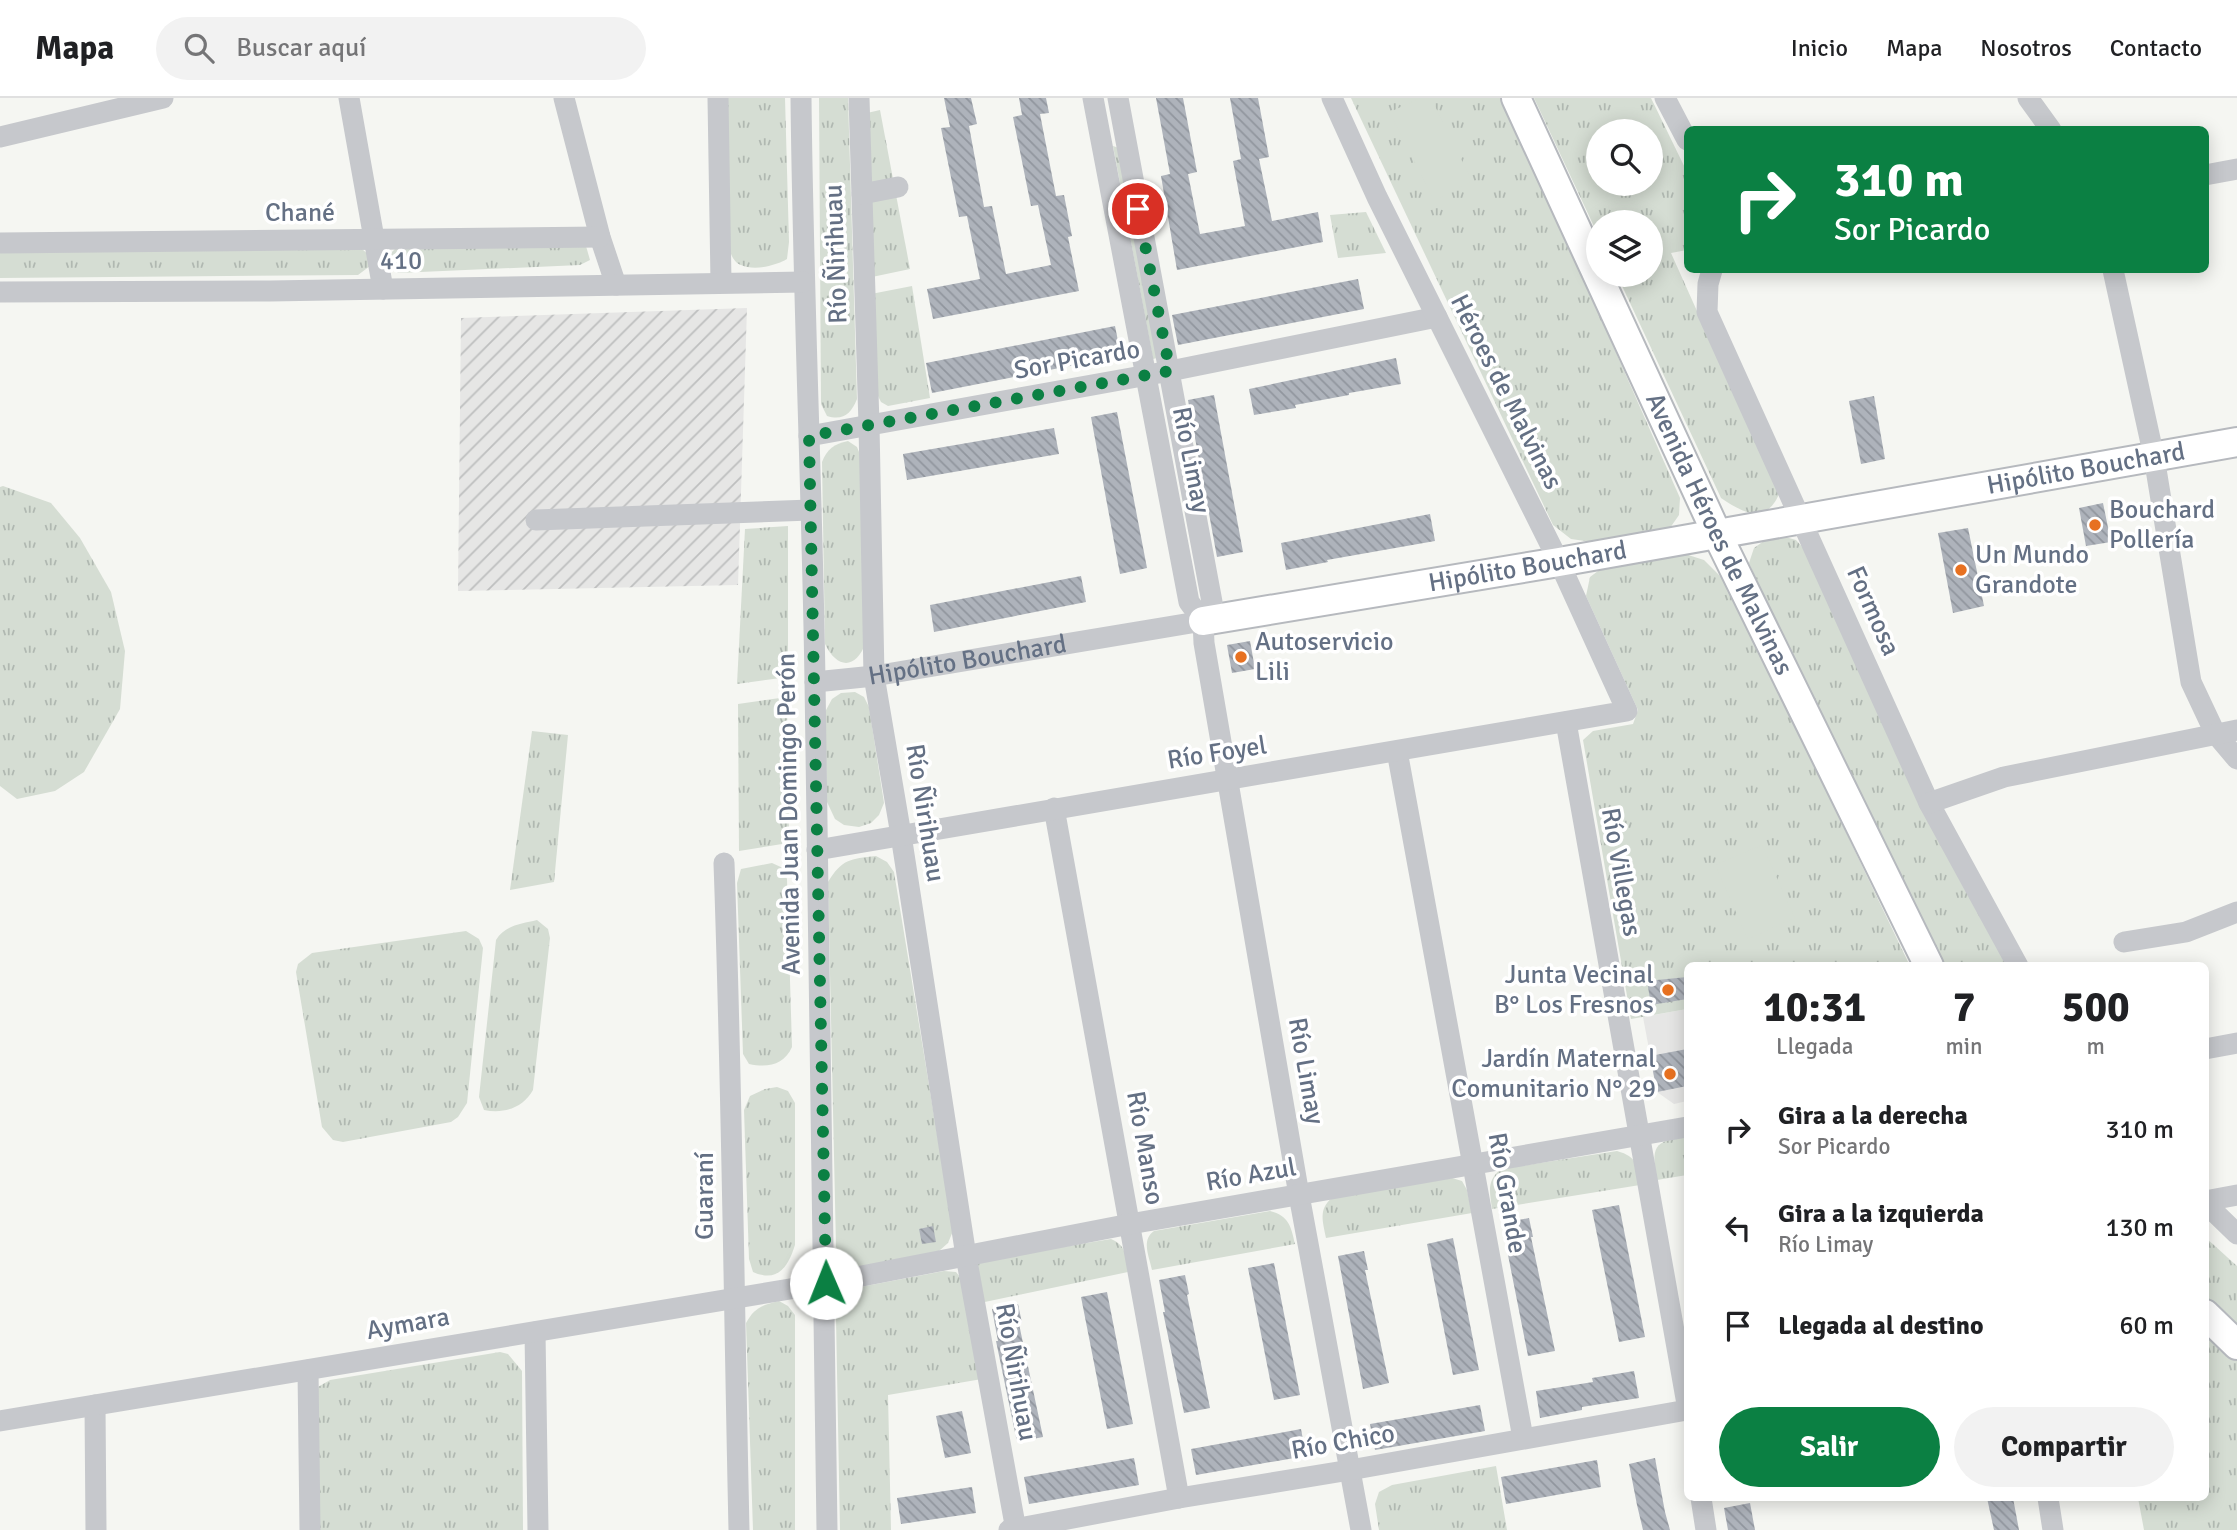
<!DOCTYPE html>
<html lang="es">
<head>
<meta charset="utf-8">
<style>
	:root { --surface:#fff; --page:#f2f2f2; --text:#202124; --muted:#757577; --line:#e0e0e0; --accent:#0b8043 }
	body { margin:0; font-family:Signika,sans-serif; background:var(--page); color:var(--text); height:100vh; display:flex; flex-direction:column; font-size:26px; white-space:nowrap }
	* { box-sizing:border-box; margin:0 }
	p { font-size:23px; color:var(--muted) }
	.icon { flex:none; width:38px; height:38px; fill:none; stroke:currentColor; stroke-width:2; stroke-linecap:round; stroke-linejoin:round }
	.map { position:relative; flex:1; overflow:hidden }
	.drawer { position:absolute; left:1684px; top:864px; width:525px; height:539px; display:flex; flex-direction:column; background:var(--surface); border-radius:10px; box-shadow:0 4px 18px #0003 }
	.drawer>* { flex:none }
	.banner { position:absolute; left:1684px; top:28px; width:525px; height:147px; border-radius:10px; box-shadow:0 4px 18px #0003; background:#0b8043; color:#fff; overflow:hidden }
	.controls { position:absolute; left:1586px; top:21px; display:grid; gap:14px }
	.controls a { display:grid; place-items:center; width:77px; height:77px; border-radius:50%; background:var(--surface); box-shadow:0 4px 18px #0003; font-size:35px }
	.pin { position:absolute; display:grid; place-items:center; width:60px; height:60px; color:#fff; margin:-30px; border:4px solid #fff; border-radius:50%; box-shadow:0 2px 7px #0007 }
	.me { position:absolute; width:77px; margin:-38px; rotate:359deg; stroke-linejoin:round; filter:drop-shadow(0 0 5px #0008) }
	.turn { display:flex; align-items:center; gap:24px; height:147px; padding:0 35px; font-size:32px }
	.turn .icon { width:91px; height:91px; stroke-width:2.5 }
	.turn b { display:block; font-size:49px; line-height:60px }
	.eta { display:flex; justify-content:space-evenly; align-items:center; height:119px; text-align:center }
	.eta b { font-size:42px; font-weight:800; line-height:49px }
	.button { display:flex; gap:14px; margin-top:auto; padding:14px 35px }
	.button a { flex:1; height:80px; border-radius:42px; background:var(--accent); color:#fff; font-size:28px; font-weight:800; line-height:80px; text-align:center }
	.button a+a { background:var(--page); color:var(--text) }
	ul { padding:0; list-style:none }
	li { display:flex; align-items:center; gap:21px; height:98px; padding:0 35px }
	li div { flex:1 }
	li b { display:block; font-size:26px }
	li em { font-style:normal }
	header { display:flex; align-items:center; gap:42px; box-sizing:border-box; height:98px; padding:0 35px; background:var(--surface); border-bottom:2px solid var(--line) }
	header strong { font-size:33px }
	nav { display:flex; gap:38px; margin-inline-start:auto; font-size:24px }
	.search { width:490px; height:63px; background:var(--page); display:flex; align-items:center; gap:18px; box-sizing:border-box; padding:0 24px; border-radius:38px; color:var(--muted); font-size:26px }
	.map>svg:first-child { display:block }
	.built { fill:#e6e6e5 }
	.industrial { fill:url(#industrial-furrows) }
	.grass { fill:url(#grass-tufts); fill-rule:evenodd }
	.garden { fill:#d5ddd3 }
	.building { fill:url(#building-back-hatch) }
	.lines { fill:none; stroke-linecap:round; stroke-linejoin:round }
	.major-casing { stroke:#b6b9be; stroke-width:32 }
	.minor { stroke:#c6c8cc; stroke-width:21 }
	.major { stroke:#fff; stroke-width:28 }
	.route { stroke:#0b8043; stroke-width:12; stroke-dasharray:0 21.6 }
	.poi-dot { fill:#e77121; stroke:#fff; stroke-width:2.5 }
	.labels { text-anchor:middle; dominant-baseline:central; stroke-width:7; stroke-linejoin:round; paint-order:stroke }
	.street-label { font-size:26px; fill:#647084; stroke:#fff }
	.poi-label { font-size:26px; fill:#647084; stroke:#fff; text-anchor:start }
</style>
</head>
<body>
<header>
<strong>Mapa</strong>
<div class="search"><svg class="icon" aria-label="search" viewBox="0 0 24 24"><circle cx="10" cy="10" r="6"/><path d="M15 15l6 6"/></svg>Buscar aquí</div>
<nav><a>Inicio</a><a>Mapa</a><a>Nosotros</a><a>Contacto</a></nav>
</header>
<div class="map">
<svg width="2237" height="1432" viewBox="0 0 2237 1432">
	<defs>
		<pattern id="industrial-furrows" width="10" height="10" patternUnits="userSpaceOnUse" patternTransform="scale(1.75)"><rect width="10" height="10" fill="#e6e6e5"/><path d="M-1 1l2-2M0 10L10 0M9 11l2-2" fill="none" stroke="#bebfbf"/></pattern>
		<pattern id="grass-tufts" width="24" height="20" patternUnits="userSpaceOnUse" patternTransform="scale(1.75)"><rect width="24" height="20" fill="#d5ddd3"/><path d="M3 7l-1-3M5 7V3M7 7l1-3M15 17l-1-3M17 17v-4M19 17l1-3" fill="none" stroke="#b0b8b1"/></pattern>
		<pattern id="building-back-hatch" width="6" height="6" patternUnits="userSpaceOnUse" patternTransform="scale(1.75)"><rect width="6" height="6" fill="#aeb3bb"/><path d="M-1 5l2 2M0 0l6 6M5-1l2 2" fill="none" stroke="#91969e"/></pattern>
	</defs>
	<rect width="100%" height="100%" fill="#f5f6f2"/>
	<polygon class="built" points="1687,911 1687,1003 1674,1006 1657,994 1643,919"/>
	<polygon class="industrial" points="747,210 738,487 458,493 461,220"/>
	<g class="grass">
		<path d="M727 0H785L789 144 787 161C775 168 754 173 741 167 733 164 731 156 728 148Z"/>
		<path d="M819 0H848L857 301C851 316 843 323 827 318L821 306Z"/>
		<polygon points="1351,0 1504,0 1680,400 1679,417 1670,430 1592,444 1571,441 1553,427"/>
		<path d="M1534 0H1651L1687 74V152L1671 155 1779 396C1766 427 1743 415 1721 400L1617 177H1650V124H1598V137ZM1598 33H1650V86H1598Z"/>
		<polygon points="880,12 910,171 872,179 867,15"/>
		<polygon points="1113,48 1119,50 1157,260 1153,261"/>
		<polygon points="1366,114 1386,155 1338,160 1330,117"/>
		<polygon points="586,148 590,162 580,167 398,175 389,167 388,158 395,151"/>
		<polygon points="0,150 362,151 370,158 370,168 358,177 0,180"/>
		<polygon points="912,188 930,300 888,308 881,304 876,294 871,196"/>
		<path d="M848 343 857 349 861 359 866 544C856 572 837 571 825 546L822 364C827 351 834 346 848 343Z"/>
		<polygon points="3,388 51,405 80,440 111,494 125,553 120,611 84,674 55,693 17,701 0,688 0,389"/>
		<polygon points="788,428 788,579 737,586 745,431"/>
		<polygon points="1782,438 1796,442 1805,452 2010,868 1944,868 1806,592 1749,465 1754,450 1768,440"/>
		<polygon points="1682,455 1704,462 1726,484 1910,868 1687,868 1687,911 1631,921 1583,642 1593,633 1633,626 1638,612 1586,498 1590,479 1602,470"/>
		<polygon points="855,594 864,599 869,609 884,705 879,717 871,725 859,729 844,727 835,721 827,704 825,614 832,601 841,595"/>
		<polygon points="787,599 789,737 782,746 739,753 738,606"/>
		<polygon points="532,633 568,637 554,784 510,792"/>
		<path d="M876 758 887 764 894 774 953 1133 948 1145 939 1153 859 1171 845 1167 836 1149 828 784C842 761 850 761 876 758Z"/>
		<path d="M772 765 783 770 787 781 792 949C784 967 768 970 749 966L743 956 737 785 741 771Z"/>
		<path d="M537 822 548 831 550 840 533 992C523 1010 504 1016 484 1012L479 999 496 842C505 827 521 826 537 822Z"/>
		<polygon points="466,833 479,841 483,850 467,1005 458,1019 451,1024 343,1044 333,1042 322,1029 296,874 298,866 312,855"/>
		<path d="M777 989 788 993 795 1005V1147C788 1169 778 1185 753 1174L749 1161 744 1012 750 998 765 991Z"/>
		<path d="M1687 1038V1077L1657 1082C1651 1049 1653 1043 1687 1038Z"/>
		<path d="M1617 1053C1638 1059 1636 1067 1640 1087L1492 1111C1490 1094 1486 1083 1501 1071Z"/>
		<path d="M1452 1080 1462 1083 1467 1092 1472 1115 1326 1140C1323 1124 1318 1111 1332 1100Z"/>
		<path d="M1270 1113C1289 1118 1291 1128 1295 1146L1152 1172C1149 1158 1141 1142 1154 1133Z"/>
		<polygon points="2205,1139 2237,1168 2237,1230 2205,1199"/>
		<path d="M1111 1141C1126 1147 1126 1158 1128 1174L980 1205 977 1166 985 1162Z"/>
		<polygon points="944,1173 956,1174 964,1184 982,1281 888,1297 891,1432 840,1432 836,1220 842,1202 855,1190"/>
		<path d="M779 1203 788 1208 795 1217V1432H753L746 1225C754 1210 762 1207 779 1203Z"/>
		<polygon points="2205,1234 2237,1262 2237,1432 2144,1432 2138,1400 2205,1400"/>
		<polygon points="500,1254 508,1256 522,1273 523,1432 318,1432 318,1289 330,1282"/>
		<polygon points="1496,1368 1507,1432 1379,1432 1375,1406 1379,1394 1392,1387"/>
	</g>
	<g class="garden">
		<polygon points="1420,0 1431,0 1472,83 1434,103 1390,14"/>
		<polygon points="1762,747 1795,820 1748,841 1715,767"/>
		<polygon points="1431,1407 1436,1432 1402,1432 1398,1414"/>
	</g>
	<g class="building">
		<polygon points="944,0 971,0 977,26 969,28 984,109 992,108 1006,176 1051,167 1038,107 1031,108 1013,19 1022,17 1019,0 1046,0 1049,15 1040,16 1056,98 1064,97 1072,138 1068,139 1079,193 933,221 927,191 980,181 967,118 959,119 941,30 950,29"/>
		<polygon points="1156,0 1183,0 1197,74 1188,76 1200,136 1245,128 1233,63 1241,61 1230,0 1258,0 1269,59 1259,61 1272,123 1318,114 1323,144 1177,172 1161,78 1170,76"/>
		<polygon points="1358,181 1364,211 1178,247 1172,217"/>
		<polygon points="1115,228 1121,258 932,295 926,265"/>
		<polygon points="1396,260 1401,286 1349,295 1349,297 1295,307 1296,310 1254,317 1249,291"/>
		<polygon points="1214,297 1243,454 1217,459 1188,302"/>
		<polygon points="1874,298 1885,361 1861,366 1849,303"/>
		<polygon points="1117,314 1147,470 1120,476 1091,319"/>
		<polygon points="1054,330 1059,356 907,382 903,356"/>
		<polygon points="2103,405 2111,444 2086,448 2079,410"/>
		<polygon points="1430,416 1435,443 1327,462 1328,464 1286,472 1281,445"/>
		<polygon points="1968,430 1984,508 1953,515 1938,435"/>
		<polygon points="1081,478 1086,504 934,534 930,507"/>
		<polygon points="1250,543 1255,571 1232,575 1227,547"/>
		<polygon points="1687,879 1687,901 1651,907 1647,883"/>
		<polygon points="1687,951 1687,988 1657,994 1650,958"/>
		<polygon points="1619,1107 1645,1239 1619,1244 1592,1112"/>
		<polygon points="1529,1120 1533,1139 1531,1139 1555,1253 1528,1258 1508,1157 1510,1157 1503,1125"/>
		<polygon points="933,1128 936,1144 922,1146 919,1131"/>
		<polygon points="1453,1140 1479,1272 1453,1277 1427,1146"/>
		<polygon points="1364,1153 1368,1172 1365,1172 1389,1285 1363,1291 1338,1158"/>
		<polygon points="1274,1165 1300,1297 1274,1302 1248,1170"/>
		<polygon points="1185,1177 1189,1196 1187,1197 1210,1310 1184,1315 1163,1214 1165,1214 1159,1182"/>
		<polygon points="1107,1194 1133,1326 1107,1331 1081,1199"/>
		<polygon points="1018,1206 1022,1225 1019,1226 1043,1339 1017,1344 996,1243 998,1243 992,1211"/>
		<polygon points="1634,1273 1639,1300 1582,1309 1582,1312 1540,1320 1536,1293 1593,1284 1592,1280"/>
		<polygon points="1480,1307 1485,1333 1375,1352 1370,1326"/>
		<polygon points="962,1313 971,1355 945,1360 936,1318"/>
		<polygon points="1301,1331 1306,1358 1196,1377 1191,1351"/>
		<polygon points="1134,1360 1139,1387 1029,1406 1024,1379"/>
		<polygon points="1655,1360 1665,1414 1670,1432 1643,1432 1637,1407 1629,1366"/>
		<polygon points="1597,1362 1601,1389 1506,1406 1501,1379"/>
		<polygon points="972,1389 976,1415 901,1426 897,1400"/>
		<polygon points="1987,1400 2013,1400 2019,1432 1994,1432"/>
		<polygon points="1750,1405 1755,1432 1728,1432 1724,1410"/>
	</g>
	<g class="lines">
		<defs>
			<g id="major">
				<path id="s2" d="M1516 0 1716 434 1929 868"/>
				<path id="s3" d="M1203 523 1559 464 2237 344"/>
				<polyline points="2205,1216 2237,1247"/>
			</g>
		</defs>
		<use href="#major" class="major-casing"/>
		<g class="minor">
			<polyline points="349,0 383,191"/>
			<polyline points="564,0 600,139 616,187"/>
			<polyline points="718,0 721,184"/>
			<path d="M801 0C803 194 812 388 815 583 820 866 825 1149 827 1432"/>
			<polyline points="859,0 869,327 874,578 901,737 966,1158 1016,1432"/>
			<polyline points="1093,0 1189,504 1203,523"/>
			<polyline points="1118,0 1212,504 1203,523 1204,545 1299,1097 1361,1432"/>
			<polyline points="1665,0 1687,42"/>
			<polyline points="2028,0 2051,32"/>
			<polyline points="0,39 163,0"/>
			<polyline points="2205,77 2237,71"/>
			<polyline points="862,96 898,89"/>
			<polyline points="0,145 600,139"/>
			<polyline points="1712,172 1708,186 1707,214 1929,705 2018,868"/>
			<polyline points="2113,172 2154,359 2191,584 2215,635 2237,661"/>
			<polyline points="0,194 270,193 803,184"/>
			<polyline points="809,338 1170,273 1437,219"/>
			<polyline points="536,422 811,412"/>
			<path id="s1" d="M815 584 874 578 1203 523"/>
			<polyline points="1566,624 1687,1306"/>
			<polyline points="1397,653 1523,1340"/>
			<polyline points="1929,705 2004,679 2237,632"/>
			<polyline points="1054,710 1179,1400"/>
			<polyline points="817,752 1627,613 1559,464 1377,99 1332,0"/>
			<path d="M724 765C732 987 734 1209 739 1432"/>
			<polyline points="2124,844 2186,834 2237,814"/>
			<polyline points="2205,951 2237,945"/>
			<polyline points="2205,1103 2237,1097"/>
			<polyline points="2205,1105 2237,1136"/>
			<polyline points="535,1234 538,1432"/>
			<polyline points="308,1272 310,1432"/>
			<polyline points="95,1307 96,1432"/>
			<polyline points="0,1323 826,1185 1130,1126 1687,1029"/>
			<polyline points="1701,1400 1706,1432"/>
			<polyline points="2048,1400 2053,1432"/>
			<polyline points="1009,1432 1179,1400 1350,1372 1687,1312"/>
		</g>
		<use href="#major" class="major"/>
	</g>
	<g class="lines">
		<polyline class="route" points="826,1185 809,338 1170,273 1138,111"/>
	</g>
	<g class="poi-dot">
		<circle cx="2095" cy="427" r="7"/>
		<circle cx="1961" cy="472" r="7"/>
		<circle cx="1241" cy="559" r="7"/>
		<circle cx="1668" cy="892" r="7"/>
		<circle cx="1670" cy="976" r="7"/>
	</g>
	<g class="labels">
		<g class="street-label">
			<text x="300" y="115">Chané</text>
			<text transform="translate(836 156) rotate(-92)">Río Ñirihuau</text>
			<text transform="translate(401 163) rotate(-1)">410</text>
			<text transform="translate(1077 262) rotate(-10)">Sor Picardo</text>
			<text transform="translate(1506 294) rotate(63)">Héroes de Malvinas</text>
			<text transform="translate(1191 362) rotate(79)">Río Limay</text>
			<text stroke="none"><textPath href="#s3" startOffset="896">Hipólito Bouchard</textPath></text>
			<text stroke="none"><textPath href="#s2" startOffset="481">Avenida Héroes de Malvinas</textPath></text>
			<text stroke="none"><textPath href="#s3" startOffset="329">Hipólito Bouchard</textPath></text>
			<text transform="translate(1873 513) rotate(66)">Formosa</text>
			<text stroke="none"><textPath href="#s1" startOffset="154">Hipólito Bouchard</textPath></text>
			<text transform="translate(1217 655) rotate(-9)">Río Foyel</text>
			<text transform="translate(925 715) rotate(81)">Río Ñirihuau</text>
			<text transform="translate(789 716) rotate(-91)">Avenida Juan Domingo Perón</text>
			<text transform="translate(1621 774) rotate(80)">Río Villegas</text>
			<text transform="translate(1306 973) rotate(80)">Río Limay</text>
			<text transform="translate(1145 1050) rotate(80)">Río Manso</text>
			<text transform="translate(1251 1077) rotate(-10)">Río Azul</text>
			<text transform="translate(1507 1095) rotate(80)">Río Grande</text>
			<text transform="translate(705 1098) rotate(-90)">Guaraní</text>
			<text transform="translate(408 1226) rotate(-10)">Aymara</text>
			<text transform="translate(1016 1274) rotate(80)">Río Ñirihuau</text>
			<text transform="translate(1343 1344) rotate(-10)">Río Chico</text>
		</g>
		<g class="poi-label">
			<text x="2109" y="412">Bouchard<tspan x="2109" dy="30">Pollería</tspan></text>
			<text x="1975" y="457">Un Mundo<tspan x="1975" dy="30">Grandote</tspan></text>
			<text x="1255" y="544">Autoservicio<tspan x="1255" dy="30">Lili</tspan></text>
			<text x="1654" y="877" text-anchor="end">Junta Vecinal<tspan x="1654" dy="30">B° Los Fresnos</tspan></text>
			<text x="1656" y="961" text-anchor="end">Jardín Maternal<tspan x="1656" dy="30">Comunitario N° 29</tspan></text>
		</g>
	</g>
</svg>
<div class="controls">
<a><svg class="icon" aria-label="search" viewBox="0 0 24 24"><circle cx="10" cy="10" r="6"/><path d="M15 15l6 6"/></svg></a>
<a><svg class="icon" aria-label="layers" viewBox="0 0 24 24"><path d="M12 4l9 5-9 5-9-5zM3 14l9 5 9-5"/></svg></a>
</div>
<div class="pin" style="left:1138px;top:111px;background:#d93025"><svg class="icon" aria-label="arrive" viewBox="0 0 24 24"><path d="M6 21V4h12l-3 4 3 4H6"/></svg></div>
<svg class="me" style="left:826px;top:1185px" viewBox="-20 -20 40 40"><circle r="19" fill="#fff"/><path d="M0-13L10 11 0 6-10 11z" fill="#0b8043"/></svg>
<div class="banner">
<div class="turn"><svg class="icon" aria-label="right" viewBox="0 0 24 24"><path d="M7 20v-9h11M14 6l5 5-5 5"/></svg><div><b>310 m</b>Sor Picardo</div></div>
</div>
<section class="drawer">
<div class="eta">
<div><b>10:31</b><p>Llegada</p></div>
<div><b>7</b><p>min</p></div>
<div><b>500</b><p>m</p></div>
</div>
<ul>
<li><svg class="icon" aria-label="right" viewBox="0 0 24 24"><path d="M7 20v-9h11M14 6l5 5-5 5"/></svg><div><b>Gira a la derecha</b><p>Sor Picardo</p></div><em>310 m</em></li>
<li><svg class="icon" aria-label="left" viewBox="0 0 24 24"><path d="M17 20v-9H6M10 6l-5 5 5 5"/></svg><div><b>Gira a la izquierda</b><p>Río Limay</p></div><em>130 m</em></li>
<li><svg class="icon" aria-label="arrive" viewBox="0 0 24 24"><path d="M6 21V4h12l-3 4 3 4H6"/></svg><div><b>Llegada al destino</b></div><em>60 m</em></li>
</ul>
<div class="button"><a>Salir</a><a>Compartir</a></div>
</section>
</div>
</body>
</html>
